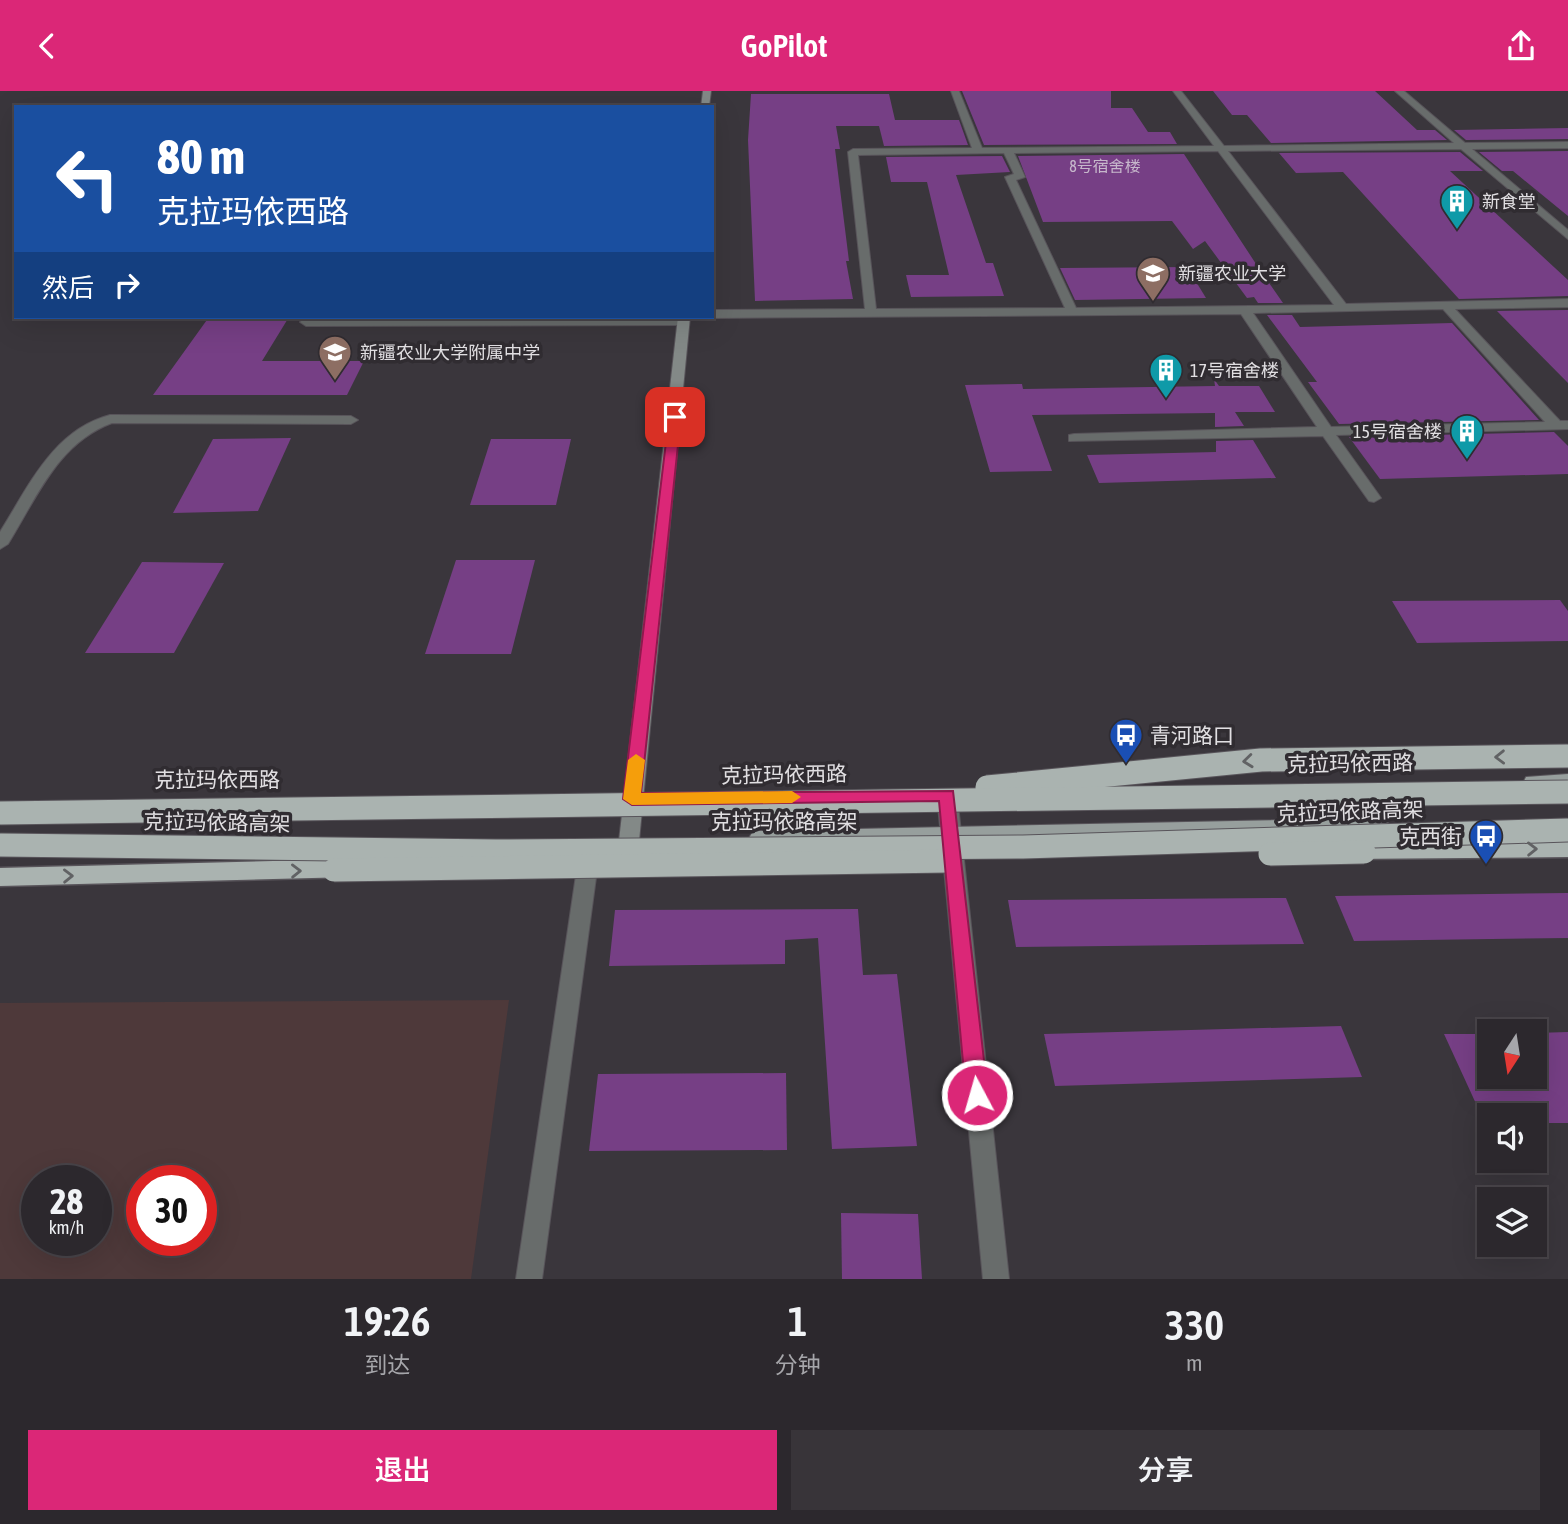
<!DOCTYPE html>
<html lang="zh">
<head>
<meta charset="utf-8">
<style>
	:root { --surface:#2c282d; --page:#383439; --text:#f1f3f6; --muted:#a6a6aa; --line:#484449; --accent:#db2777 }
	body { margin:0; font-family:"Asap Condensed","Noto Sans SC",sans-serif; background:var(--page); color:var(--text); height:100vh; display:flex; flex-direction:column; font-size:26px; white-space:nowrap }
	* { box-sizing:border-box; margin:0 }
	p { font-size:23px; color:var(--muted) }
	.icon { flex:none; width:38px; height:38px; fill:none; stroke:currentColor; stroke-width:2; stroke-linecap:round; stroke-linejoin:round }
	.map { position:relative; height:1188px; overflow:hidden }
	.drawer { display:flex; flex-direction:column; background:var(--surface); flex:1 }
	.drawer>* { flex:none }
	.top-card { position:absolute; left:14px; top:14px; width:700px; height:214px; border-radius:0px; box-shadow:0 7px 28px #0002,0 0 0 2px var(--line); background:#1a4fa0; color:#fff; overflow:hidden }
	.needle { width:46px; rotate:192deg }
	.fabs { position:absolute; left:1477px; top:928px; display:grid; gap:14px }
	.fabs a { display:grid; place-items:center; width:70px; height:70px; border-radius:0px; background:var(--surface); box-shadow:0 7px 28px #0002,0 0 0 2px var(--line); font-size:35px }
	.speed { position:absolute; left:21px; top:1074px; display:flex; gap:14px; font-size:35px; font-weight:700; text-align:center }
	.speed>* { display:grid; place-content:center; width:91px; height:91px; border-radius:50%; background:var(--surface); box-shadow:0 7px 28px #0002,0 0 0 2px var(--line); line-height:1 }
	.speed small { font-size:18px; font-weight:400 }
	.speed .limit { border:10px solid #d22; background:#fff; color:#111 }
	.pin { position:absolute; display:grid; place-items:center; width:60px; height:60px; color:#fff; margin:-30px; border-radius:14px; box-shadow:0 4px 10px #0006 }
	.me { position:absolute; width:77px; margin:-38px; rotate:354deg; stroke-linejoin:round; filter:drop-shadow(0 0 5px #0008) }
	.turn { display:flex; align-items:center; gap:24px; height:147px; padding:0 28px; font-size:32px }
	.turn .icon { width:91px; height:91px; stroke-width:2.5 }
	.turn b { display:block; font-size:49px; line-height:60px }
	.then { display:flex; align-items:center; height:66px; padding:0 28px; background:#0003; gap:14px; font-size:26px }
	.eta { display:flex; justify-content:space-evenly; align-items:center; height:119px; text-align:center }
	.eta b { font-size:42px; font-weight:600; line-height:49px }
	.button { display:flex; gap:14px; margin-top:auto; padding:14px 28px }
	.button a { flex:1; height:80px; border-radius:0px; background:var(--accent); color:#fff; font-size:28px; font-weight:600; line-height:80px; text-align:center }
	.button a+a { background:var(--page); color:var(--text) }
	header { display:flex; justify-content:space-between; align-items:center; height:91px; padding:0 28px; background:var(--accent); color:#fff; font-size:32px; font-weight:600 }
	.map>svg:first-child { display:block }
	.commercial { fill:#4e393a; fill-rule:evenodd }
	.building { fill:#763f85 }
	.lines { fill:none; stroke-linecap:round; stroke-linejoin:round }
	.street-casing { stroke:#58545a; stroke-width:2 }
	.secondary-casing { stroke:#58545a; stroke-width:2 }
	.primary-casing { stroke:#58545a; stroke-width:2 }
	.highway-casing { stroke:#58545a; stroke-width:3 }
	.street { fill:#686c6b; fill-rule:evenodd }
	.secondary { fill:#838987; fill-rule:evenodd }
	.primary { fill:#979f9d; fill-rule:evenodd }
	.highway { fill:#aab3b0; fill-rule:evenodd }
	.highway-bridge-casing { stroke:#58545a; stroke-width:25; stroke-linecap:butt }
	.highway-bridge { stroke:#aab3b0; stroke-width:23 }
	.oneway { stroke:#616264 }
	.route { fill:#db2777; stroke:#8e194d; stroke-width:2 }
	.slow { fill:#f59e0b }
	.labels { text-anchor:middle; dominant-baseline:central; stroke-width:7; stroke-linejoin:round; paint-order:stroke }
	.far-number-label { font-size:16px; fill:#c6b7cb }
	.far-poi-label { font-size:18px; fill:#e1dfe2; stroke:#302c31; text-anchor:start }
	.poi-label { font-size:21px; fill:#e1dfe2; stroke:#302c31; text-anchor:start }
	.street-label { font-size:21px; fill:#e1dfe2; stroke:#302c31 }
</style>
</head>
<body>
<header><svg class="icon" aria-label="back" viewBox="0 0 24 24"><path d="M15 5l-7 7 7 7"/></svg>GoPilot<svg class="icon" aria-label="share" viewBox="0 0 24 24"><path d="M12 15V3M7 8l5-5 5 5M5 13v7h14v-7"/></svg></header>
<div class="map">
<svg width="1568" height="1188" viewBox="0 0 1568 1188">
	<rect width="100%" height="100%" fill="#3a363c"/>
	<path class="commercial" d="M509 909 471 1188H0V912ZM37 1090H96V1150H37ZM142 1090H201V1150H142Z"/>
	<g class="building">
		<polygon points="962,0 1111,0 1111,17 1132,17 1148,41 1170,41 1177,53 984,54"/>
		<polygon points="1213,0 1375,0 1417,39 1435,39 1447,49 1271,52 1247,24 1232,24"/>
		<polygon points="751,3 889,3 895,29 959,29 968,54 884,55 879,35 836,35 840,58 835,58 849,170 846,170 853,208 755,210 748,49"/>
		<polygon points="1568,37 1568,48 1466,49 1454,39"/>
		<polygon points="1568,60 1568,125 1513,80 1502,80 1479,61"/>
		<polygon points="1460,61 1483,80 1450,80 1568,189 1568,205 1459,208 1343,81 1296,82 1279,62"/>
		<polygon points="1184,63 1258,176 1283,212 1258,212 1254,206 1247,207 1205,150 1193,158 1172,130 1043,131 1018,65"/>
		<polygon points="1002,65 1010,81 956,84 986,172 993,172 1004,205 911,206 906,184 949,184 927,91 891,91 886,66"/>
		<polygon points="1187,176 1206,207 1075,209 1060,177"/>
		<polygon points="1568,219 1568,292 1497,220"/>
		<polygon points="1267,224 1292,224 1300,236 1452,232 1539,329 1339,333 1308,291 1317,291"/>
		<polygon points="209,226 289,226 262,270 364,270 347,304 153,304"/>
		<polygon points="1214,288 1219,295 1259,295 1275,321 1235,321 1244,335 1215,336 1215,322 1032,324 1052,380 990,381 965,294 1022,293 1023,298 1215,295"/>
		<polygon points="1554,341 1568,355 1568,383 1380,388 1349,346"/>
		<polygon points="291,347 258,420 173,422 213,348"/>
		<polygon points="491,348 571,348 556,414 470,414"/>
		<polygon points="1253,349 1276,387 1099,392 1087,364 1216,361 1216,350"/>
		<polygon points="456,469 535,469 511,563 425,563"/>
		<polygon points="142,471 224,472 174,562 85,562"/>
		<polygon points="1560,509 1568,520 1568,550 1417,552 1392,510"/>
		<polygon points="1568,802 1568,847 1354,850 1335,805"/>
		<polygon points="1286,807 1304,853 1016,856 1008,809"/>
		<polygon points="858,818 863,884 897,883 917,1055 832,1058 818,847 785,849 785,873 609,875 615,819"/>
		<polygon points="1341,935 1362,986 1055,995 1044,943"/>
		<polygon points="1568,941 1568,1032 1535,1032 1535,1024 1489,1024 1489,1041 1444,943 1489,943 1489,985 1535,985 1535,942"/>
		<polygon points="786,982 787,1059 589,1060 598,983"/>
		<polygon points="841,1122 918,1123 922,1188 842,1188"/>
	</g>
	<g class="lines">
		<defs>
			<g id="street">
				<path d="M951 0H959L982 57 1214 55 1173 0H1181L1224 55 1454 52 1395 0H1404L1465 52 1568 51V57L1472 58 1568 139V148L1461 58 1228 60 1346 213 1568 208V216L1455 218 1560 330H1568V338L1336 344 1381 407 1374 411 1369 410 1323 345 1069 350V344L1074 343 1317 336 1241 223 712 227 709 226H712V219L865 218 848 61 853 58 972 57ZM1218 60 1334 214 1076 217 1016 89 1025 86 1014 62ZM1004 62 1014 83 1005 86 1065 217 876 218 858 64ZM1443 218 1545 331 1331 336 1253 222Z"/>
				<polygon points="684,227 688,228 688,234 306,235 300,231 306,227"/>
				<path d="M110 324 351 325 358 329 351 333 112 332C58 352 37 406 8 453L0 458V441C29 395 53 339 110 324Z"/>
				<polygon points="947,698 954,699 957,704 1009,1188 983,1188 937,704 940,699"/>
				<polygon points="589,757 596,759 599,764 542,1188 516,1188 579,764 582,759"/>
			</g>
			<g id="secondary">
				<polygon points="703,0 711,0 709,16 701,16"/>
				<polygon points="678,226 690,226 639,750 636,755 622,755 619,750"/>
			</g>
			<g id="primary">
				<polygon points="1568,683 1568,695 1526,694 1524,690 1526,686"/>
				<polygon points="1379,727 1386,729 1389,734 1386,739 1379,741 759,754 752,752 749,747 752,742 759,740"/>
			</g>
			<g id="highway">
				<polygon points="1568,750 1568,766 1347,768 1339,766 1335,760 1339,754 1347,752"/>
				<polygon points="351,768 360,771 363,777 360,783 351,786 0,795 0,777"/>
			</g>
		</defs>
		<use href="#street" class="street-casing"/>
		<use href="#secondary" class="secondary-casing"/>
		<use href="#primary" class="primary-casing"/>
		<use href="#highway" class="highway-casing"/>
		<use href="#street" class="street"/>
		<use href="#secondary" class="secondary"/>
		<use href="#primary" class="primary"/>
		<use href="#highway" class="highway"/>
		<defs>
			<g id="highway-bridge">
				<polyline points="987,696 1261,669 1568,665"/>
				<polyline points="0,722 1568,701"/>
				<polyline points="0,754 496,760 1023,756 1568,739"/>
				<polyline points="1270,763 1364,761"/>
				<polyline points="334,779 948,770"/>
			</g>
		</defs>
		<use href="#highway-bridge" class="highway-bridge-casing"/>
		<use href="#highway-bridge" class="highway-bridge"/>
	</g>
	<defs><path id="oneway-chevron" d="M-2-3.5L2.5 0L-2 3.5" fill="none" stroke-width="1.6" stroke-linecap="round" stroke-linejoin="round" transform="scale(1.75)"/></defs>
	<g class="oneway">
		<use href="#oneway-chevron" transform="translate(1500 666) rotate(179)"/>
		<use href="#oneway-chevron" transform="translate(1248 670) rotate(174)"/>
		<use href="#oneway-chevron" transform="translate(1532 758) rotate(-1)"/>
		<use href="#oneway-chevron" transform="translate(296 780) rotate(-1)"/>
		<use href="#oneway-chevron" transform="translate(68 785) rotate(-1)"/>
	</g>
	<polygon class="route" points="675,322 681,326 641,702 953,700 988,1004 985,1011 977,1013 969,1011 966,1004 939,710 632,714 623,708 669,326"/>
	<polygon class="slow" points="636,663 645,669 641,702 792,700 801,706 792,712 632,714 623,708 628,669"/>
	<defs>
		<symbol id="building-pin" viewBox="-11 -11 22 30"><path d="M0 17L-7.5 6A9.5 9.5 0 1 1 7.5 6Z" fill="#0f9aa8" stroke="#302c31"/><path d="M-4-6H4V6H1V3H-1V6H-4ZM-2.5-4.3h1.7v1.8h-1.7ZM.8-4.3h1.7v1.8H.8ZM-2.5-1h1.7V.8h-1.7ZM.8-1h1.7V.8H.8Z" fill="#fff"/></symbol>
		<symbol id="university-pin" viewBox="-11 -11 22 30"><path d="M0 17L-7.5 6A9.5 9.5 0 1 1 7.5 6Z" fill="#8d6e63" stroke="#302c31"/><path d="M0-5L7-2L0 1L-7-2ZM-4 1L0 2.5L4 1V4Q0 6-4 4Z" fill="#fff"/></symbol>
		<symbol id="school-pin" viewBox="-11 -11 22 30"><path d="M0 17L-7.5 6A9.5 9.5 0 1 1 7.5 6Z" fill="#8d6e63" stroke="#302c31"/><path d="M0-5L7-2L0 1L-7-2ZM-4 1L0 2.5L4 1V4Q0 6-4 4Z" fill="#fff"/></symbol>
		<symbol id="bus-pin" viewBox="-11 -11 22 30"><path d="M0 17L-7.5 6A9.5 9.5 0 1 1 7.5 6Z" fill="#1a4fb4" stroke="#302c31"/><path d="M-5-6H5V4H4V6H2V4H-2V6H-4V4H-5ZM-3.5-4V0h7V-4ZM-3.5 1.2v1.5H-2V1.2ZM2 1.2v1.5H3.5V1.2Z" fill="#fff"/></symbol>
	</defs>
	<g fill-rule="evenodd">
		<use href="#building-pin" x="1438" y="91" width="38" height="52"/>
		<use href="#university-pin" x="1134" y="163" width="38" height="52"/>
		<use href="#school-pin" x="316" y="242" width="38" height="52"/>
		<use href="#building-pin" x="1147" y="260" width="38" height="52"/>
		<use href="#building-pin" x="1448" y="321" width="38" height="52"/>
		<use href="#bus-pin" x="1107" y="625" width="38" height="52"/>
		<use href="#bus-pin" x="1467" y="726" width="38" height="52"/>
	</g>
	<g class="labels">
		<g class="far-number-label">
			<text x="1105" y="75">8号宿舍楼</text>
		</g>
		<g class="far-poi-label">
			<text x="1482" y="110">新食堂</text>
			<text x="1178" y="182">新疆农业大学</text>
			<text x="360" y="261">新疆农业大学附属中学</text>
			<text x="1190" y="279">17号宿舍楼</text>
			<text x="1442" y="340" text-anchor="end">15号宿舍楼</text>
		</g>
		<g class="poi-label">
			<text x="1150" y="644">青河路口</text>
			<text x="1462" y="745" text-anchor="end">克西街</text>
		</g>
		<g class="street-label">
			<text transform="translate(1350 672) rotate(-1)">克拉玛依西路</text>
			<text transform="translate(784 683) rotate(-1)">克拉玛依西路</text>
			<text x="217" y="688">克拉玛依西路</text>
			<text transform="translate(1350 720) rotate(-2)">克拉玛依路高架</text>
			<text x="784" y="730">克拉玛依路高架</text>
			<text transform="translate(217 731) rotate(1)">克拉玛依路高架</text>
		</g>
	</g>
</svg>
<div class="fabs">
<a><svg class="needle" viewBox="-14 -14 28 28"><path d="M0-13l5 13h-10z" fill="#e53935"/><path d="M0 13l5-13h-10z" fill="#a6a6aa"/></svg></a>
<a><svg class="icon" aria-label="sound" viewBox="0 0 24 24"><path d="M4 9h4l5-4v14l-5-4H4zM17 9q2 3 0 6"/></svg></a>
<a><svg class="icon" aria-label="layers" viewBox="0 0 24 24"><path d="M12 4l9 5-9 5-9-5zM3 14l9 5 9-5"/></svg></a>
</div>
<div class="speed"><div>28<small>km/h</small></div><div class="limit">30</div></div>
<div class="pin" style="left:675px;top:326px;background:#d93025"><svg class="icon" aria-label="arrive" viewBox="0 0 24 24"><path d="M6 21V4h12l-3 4 3 4H6"/></svg></div>
<svg class="me" style="left:977px;top:1004px" viewBox="-20 -20 40 40"><circle r="17" fill="#db2777" stroke="#fff" stroke-width="3"/><path d="M0-11L8 9 0 5-8 9z" fill="#fff"/></svg>
<div class="top-card">
<div class="turn"><svg class="icon" aria-label="left" viewBox="0 0 24 24"><path d="M17 20v-9H6M10 6l-5 5 5 5"/></svg><div><b>80 m</b>克拉玛依西路</div></div>
<div class="then">然后<svg class="icon" aria-label="right" viewBox="0 0 24 24"><path d="M7 20v-9h11M14 6l5 5-5 5"/></svg></div>
</div>
</div>
<section class="drawer">
<div class="eta">
<div><b>19:26</b><p>到达</p></div>
<div><b>1</b><p>分钟</p></div>
<div><b>330</b><p>m</p></div>
</div>
<div class="button"><a>退出</a><a>分享</a></div>
</section>
</body>
</html>
